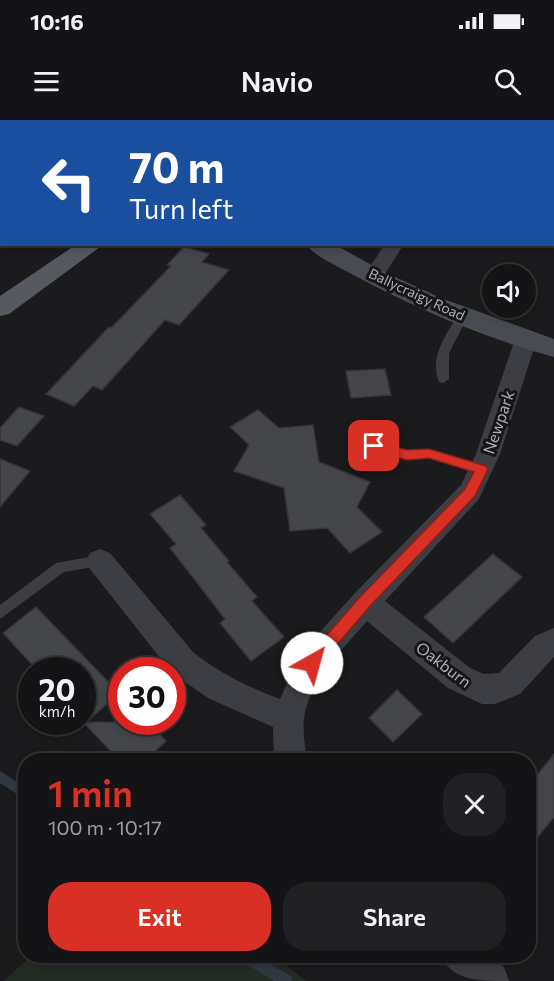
<!DOCTYPE html>
<html lang="en">
<head>
<meta charset="utf-8">
<style>
	:root { --surface:#141416; --page:#212123; --text:#f1f3f6; --muted:#9d9ea1; --line:#333335; --accent:#d93025 }
	body { margin:0; font-family:Commissioner,sans-serif; background:var(--page); color:var(--text); height:100vh; display:flex; flex-direction:column; font-size:22px; white-space:nowrap }
	* { box-sizing:border-box; margin:0 }
	p { font-size:20px; color:var(--muted) }
	.icon { flex:none; width:33px; height:33px; fill:none; stroke:currentColor; stroke-width:2; stroke-linecap:round; stroke-linejoin:round }
	.map { position:relative; flex:1; overflow:hidden }
	.side { position:absolute; left:18px; top:633px; width:518px; height:210px; display:flex; flex-direction:column; background:var(--surface); border-radius:24px; box-shadow:0 3px 9px #0003,0 0 0 2px var(--line) }
	.side>* { flex:none }
	.hud { position:absolute; left:0px; top:0px; width:555px; height:126px; box-shadow:0 3px 9px #0003,0 0 0 2px var(--line); background:#1a4fa0; color:#fff; overflow:hidden }
	.tools { position:absolute; left:482px; top:144px; display:grid; gap:12px }
	.tools a { display:grid; place-items:center; width:54px; height:54px; border-radius:50%; background:var(--surface); box-shadow:0 3px 9px #0003,0 0 0 2px var(--line); font-size:30px }
	.speed { position:absolute; left:18px; top:537px; display:flex; gap:12px; font-size:30px; font-weight:700; text-align:center }
	.speed>* { display:grid; place-content:center; width:78px; height:78px; border-radius:50%; background:var(--surface); box-shadow:0 3px 9px #0003,0 0 0 2px var(--line); line-height:1 }
	.speed small { font-size:15px; font-weight:400 }
	.speed .limit { border:9px solid #d22; background:#fff; color:#111 }
	.pin { position:absolute; display:grid; place-items:center; width:51px; height:51px; color:#fff; margin:-26px; border-radius:12px; box-shadow:0 3px 9px #0006 }
	.me { position:absolute; width:66px; margin:-33px; rotate:38deg; stroke-linejoin:round; filter:drop-shadow(0 0 4px #0008) }
	.turn { display:flex; align-items:center; gap:21px; height:126px; padding:0 30px; font-size:27px }
	.turn .icon { width:78px; height:78px; stroke-width:2.5 }
	.turn b { display:block; font-size:42px; line-height:51px }
	.round { display:grid; place-items:center; flex:none; width:63px; height:63px; border-radius:24px; background:var(--page) }
	.headline { display:flex; align-items:center; justify-content:space-between; height:102px; padding:0 30px }
	h1 { font-size:36px; font-weight:600; line-height:45px; color:var(--accent) }
	.cta { display:flex; gap:12px; margin-top:auto; padding:12px 30px }
	.cta a { flex:1; height:69px; border-radius:24px; background:var(--accent); color:#fff; font-size:24px; font-weight:600; line-height:69px; text-align:center }
	.cta a+a { background:var(--page); color:var(--text) }
	.status { display:flex; justify-content:space-between; align-items:center; height:42px; padding:0 30px; background:var(--surface); direction:ltr }
	.status svg { height:16px; fill:currentColor }
	header { display:flex; justify-content:space-between; align-items:center; height:78px; padding:0 30px; background:var(--surface); font-size:27px; font-weight:600 }
	.map>svg:first-child { display:block }
	.green { fill:#222b24 }
	.lines { fill:none; stroke-linecap:round; stroke-linejoin:round }
	.stream { fill:#303942; fill-rule:evenodd }
	.building { fill:#45464a; stroke:#353539; stroke-width:1.5 }
	.lane { fill:#3d3e44; fill-rule:evenodd }
	.street { fill:#3d3e44; fill-rule:evenodd }
	.secondary { fill:#494b52; fill-rule:evenodd }
	.primary { fill:#575961; fill-rule:evenodd }
	.rail { stroke:#4e5057; stroke-width:3; stroke-dasharray:5 4; stroke-linecap:butt }
	.route { fill:#d93025; stroke:#8d1f18; stroke-width:1.5 }
	.labels { text-anchor:middle; dominant-baseline:central; stroke-width:6; stroke-linejoin:round; paint-order:stroke }
	.far-street-label { font-size:14px; fill:#adb1bd; stroke:#161618 }
	.street-label { font-size:16px; fill:#adb1bd; stroke:#161618 }
</style>
</head>
<body>
<div class="status"><b>10:16</b><svg viewBox="0 0 49 12"><path d="M0 12V9h3v3zM5 12V6h3v6zM10 12V3h3v9zM15 12V0h3v12zM26 1h20v11H26zM47 4h2v5h-2z"/></svg></div>
<header><svg class="icon" aria-label="menu" viewBox="0 0 24 24"><path d="M4 6h16M4 12h16M4 18h16"/></svg>Navio<svg class="icon" aria-label="search" viewBox="0 0 24 24"><circle cx="10" cy="10" r="6"/><path d="M15 15l6 6"/></svg></header>
<div class="map">
<svg width="554" height="861" viewBox="0 0 554 861">
	<rect width="100%" height="100%" fill="#1b1b1d"/>
	<polygon class="green" points="31,836 274,836 306,861 4,861"/>
	<g class="lines">
		<g class="stream">
			<polygon points="0,651 26,668 26,680 0,663"/>
			<polygon points="238,836 255,836 291,856 292,861 274,861 240,840"/>
		</g>
	</g>
	<g class="building">
		<polygon points="184,127 209,134 202,142 229,150 179,205 165,200 102,270 93,266 74,286 46,274 109,207 111,208 171,146 167,145"/>
		<polygon points="385,249 391,275 351,278 346,251"/>
		<polygon points="19,287 44,296 17,326 0,320 0,308"/>
		<polygon points="258,290 279,308 313,305 319,342 370,362 357,387 382,412 350,433 327,408 290,411 284,368 234,351 249,325 230,307"/>
		<polygon points="0,339 30,351 0,387"/>
		<polygon points="180,375 206,405 201,408 229,441 227,442 257,477 252,481 284,517 251,541 220,503 225,499 170,428 176,424 150,394"/>
		<polygon points="493,434 522,457 453,523 424,497"/>
		<polygon points="36,487 119,573 87,602 147,602 166,621 146,640 119,640 85,604 82,606 82,550 37,550 3,513"/>
		<polygon points="397,570 422,594 393,622 369,598"/>
		<polygon points="554,634 554,697 528,729 528,666"/>
	</g>
	<g class="lines">
		<g class="lane">
			<path d="M463 193 468 196 449 233V259L443 263 439 262C429 237 446 214 459 194Z"/>
			<polygon points="357,316 407,330 429,329 485,346 487,349 481,354 429,339 407,340 353,324 351,321 353,318"/>
			<polygon points="100,435 105,437 107,441 105,445 64,452 0,499 0,485 56,443"/>
		</g>
		<g class="street">
			<polygon points="305,0 322,0 304,2"/>
			<polygon points="484,0 500,0 483,2"/>
			<polygon points="385,124 404,124 381,160 374,162 367,160 364,156"/>
			<path d="M526 212 534 214 537 219 500 334 479 379 385 481 470 548 484 554 499 553 535 516 554 508V537L520 574 495 584H482L448 568 367 501C344 528 309 561 304 598 302 612 306 627 306 640H274L273 607 208 578 172 553 90 449 86 441 90 433 100 429 110 433 193 532C219 553 248 567 280 579L301 533 355 473 461 365 476 334 515 219 518 214Z"/>
			<path d="M440 836H488L504 847 509 861C478 861 454 861 440 836Z"/>
		</g>
		<path class="secondary" d="M306 124H334L382 151 441 178 554 219V237C481 217 410 186 344 150 332 143 314 136 306 124Z"/>
		<g class="primary">
			<polygon points="247,0 267,0 246,2"/>
			<polygon points="77,124 104,124 9,194 0,196 0,176"/>
		</g>
		<polyline class="rail" points="63,2 65,0"/>
	</g>
	<polygon class="route" points="374,321 407,330 429,329 486,346 488,349 475,376 370,486 317,548 312,550 307,548 304,543 307,538 360,477 465,369 474,352 429,338 407,340 369,329 367,326"/>
	<g class="labels">
		<g class="far-street-label">
			<text transform="translate(417 174) rotate(25)">Ballycraigy Road</text>
		</g>
		<g class="street-label">
			<text transform="translate(498 302) rotate(-71)">Newpark</text>
			<text transform="translate(444 544) rotate(37)">Oakburn</text>
		</g>
	</g>
</svg>
<div class="tools">
<a><svg class="icon" aria-label="sound" viewBox="0 0 24 24"><path d="M4 9h4l5-4v14l-5-4H4zM17 9q2 3 0 6"/></svg></a>
</div>
<div class="speed"><div>20<small>km/h</small></div><div class="limit">30</div></div>
<div class="pin" style="left:374px;top:326px;background:#d93025"><svg class="icon" aria-label="arrive" viewBox="0 0 24 24"><path d="M6 21V4h12l-3 4 3 4H6"/></svg></div>
<svg class="me" style="left:312px;top:543px" viewBox="-20 -20 40 40"><circle r="19" fill="#fff"/><path d="M0-13L10 11 0 6-10 11z" fill="#d93025"/></svg>
<div class="hud">
<div class="turn"><svg class="icon" aria-label="left" viewBox="0 0 24 24"><path d="M17 20v-9H6M10 6l-5 5 5 5"/></svg><div><b>70 m</b>Turn left</div></div>
</div>
<section class="side">
<div class="headline"><div><h1>1 min</h1><p>100 m · 10:17</p></div><a class="round"><svg class="icon" aria-label="close" viewBox="0 0 24 24"><path d="M6 6l12 12M18 6L6 18"/></svg></a></div>
<div class="cta"><a>Exit</a><a>Share</a></div>
</section>
</div>
</body>
</html>
